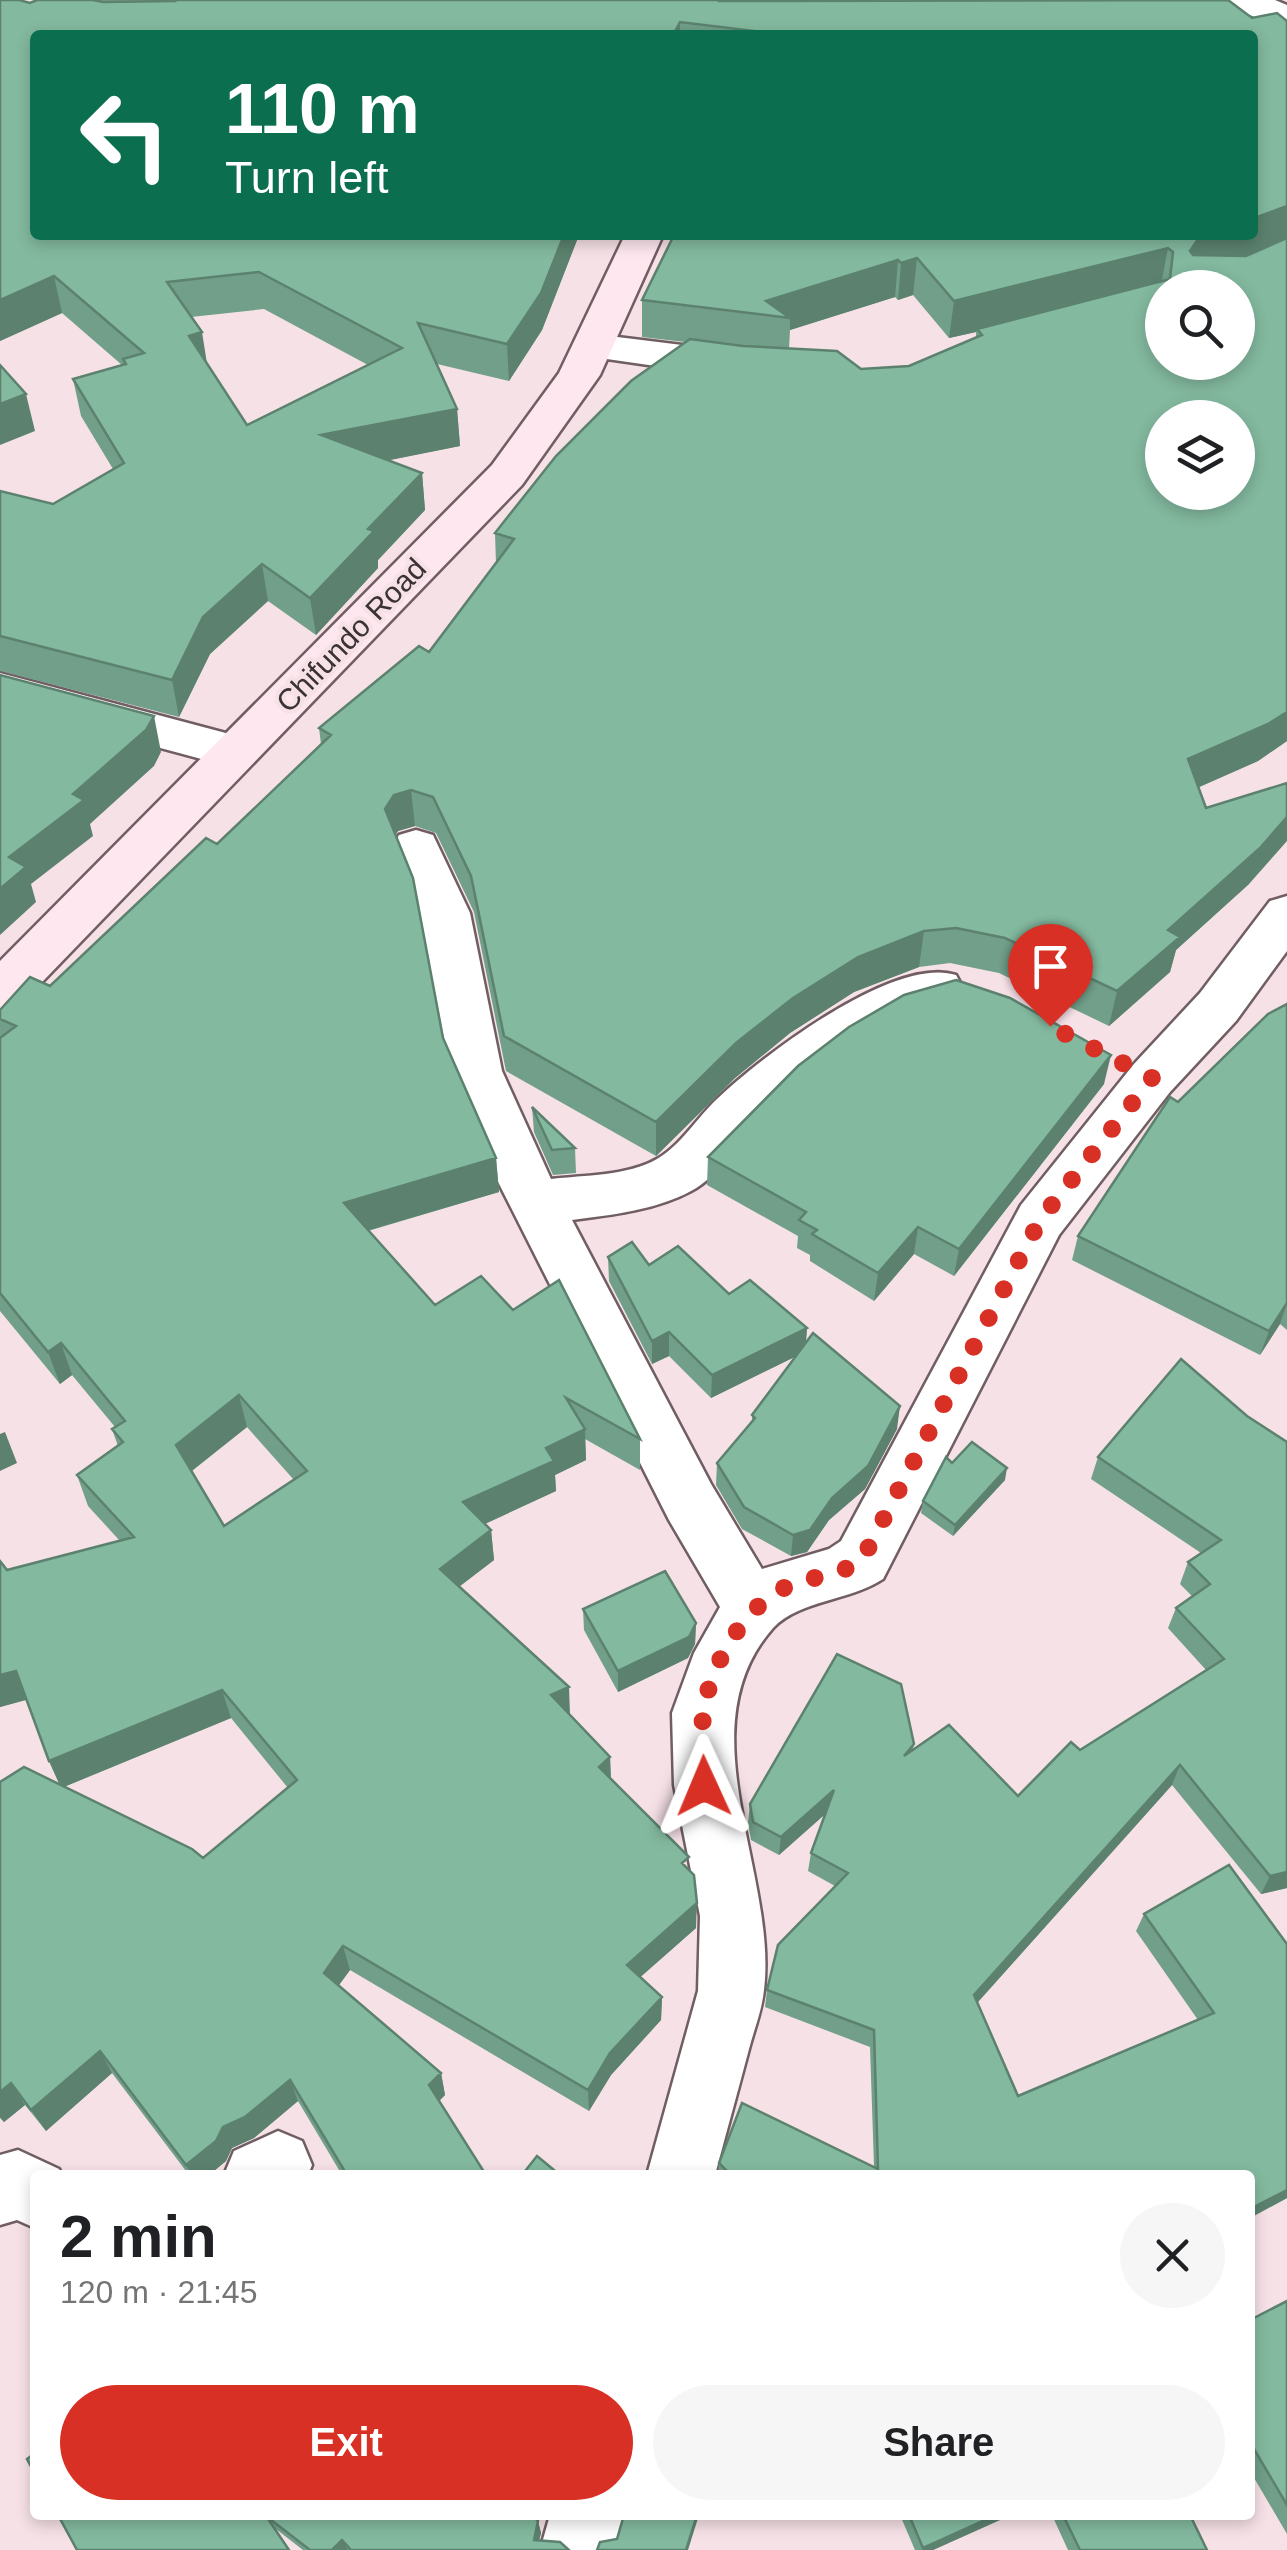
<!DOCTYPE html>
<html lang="en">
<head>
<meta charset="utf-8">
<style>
	:root { --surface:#fff; --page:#f6f6f6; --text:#202124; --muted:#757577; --accent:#d93025 }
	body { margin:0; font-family:Helvetica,sans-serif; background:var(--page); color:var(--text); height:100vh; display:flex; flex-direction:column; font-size:38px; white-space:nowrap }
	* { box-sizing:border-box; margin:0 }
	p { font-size:32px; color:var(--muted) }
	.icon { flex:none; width:55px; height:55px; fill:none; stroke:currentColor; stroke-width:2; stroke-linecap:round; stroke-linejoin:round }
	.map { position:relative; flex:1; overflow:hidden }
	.sheet { position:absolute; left:30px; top:2170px; width:1225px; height:350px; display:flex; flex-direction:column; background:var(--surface); border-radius:10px; box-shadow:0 5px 15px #0003 }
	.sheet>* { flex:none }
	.banner { position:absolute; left:30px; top:30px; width:1228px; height:210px; border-radius:10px; box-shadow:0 5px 15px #0003; background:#0b6e4f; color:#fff; overflow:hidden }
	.tools { position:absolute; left:1145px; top:270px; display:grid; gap:20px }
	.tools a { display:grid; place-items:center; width:110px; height:110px; border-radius:50%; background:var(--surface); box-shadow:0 5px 15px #0003; font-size:50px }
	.pin { position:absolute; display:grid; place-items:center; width:85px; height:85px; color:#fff; margin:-102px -42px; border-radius:50% 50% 50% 0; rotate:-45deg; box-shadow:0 0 10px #0007 }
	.pin .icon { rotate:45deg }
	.me { position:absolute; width:110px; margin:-55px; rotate:359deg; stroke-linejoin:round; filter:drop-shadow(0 0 8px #0008) }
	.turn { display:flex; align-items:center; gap:35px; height:210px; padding:0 30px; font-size:45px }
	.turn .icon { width:130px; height:130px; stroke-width:2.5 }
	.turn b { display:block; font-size:70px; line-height:85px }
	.round { display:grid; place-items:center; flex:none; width:105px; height:105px; border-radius:52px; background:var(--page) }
	.overview { display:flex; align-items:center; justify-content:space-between; height:170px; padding:0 30px }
	h1 { font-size:60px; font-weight:700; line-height:75px }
	.action { display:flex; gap:20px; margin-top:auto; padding:20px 30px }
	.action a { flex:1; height:115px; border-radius:60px; background:var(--accent); color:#fff; font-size:40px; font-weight:700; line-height:115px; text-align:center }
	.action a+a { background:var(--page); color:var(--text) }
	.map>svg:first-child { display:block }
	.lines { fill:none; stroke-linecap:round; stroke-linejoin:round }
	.street-casing { stroke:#705e63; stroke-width:5 }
	.secondary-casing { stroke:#705e63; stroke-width:5 }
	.street { fill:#fff; fill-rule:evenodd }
	.secondary { fill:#fee7ee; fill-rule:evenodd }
	.wall { fill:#719f89; fill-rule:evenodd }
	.shaded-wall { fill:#5c826f }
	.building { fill:#83b99f; stroke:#5c826f; stroke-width:2.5; fill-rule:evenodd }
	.route { stroke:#d93025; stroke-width:18; stroke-dasharray:0 32.4 }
	.labels { text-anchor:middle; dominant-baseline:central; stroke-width:8; stroke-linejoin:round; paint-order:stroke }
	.street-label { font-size:30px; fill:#3a3234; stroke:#f6e1e7 }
</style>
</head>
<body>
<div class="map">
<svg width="1287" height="2550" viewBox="0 0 1287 2550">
	<rect width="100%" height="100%" fill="#f6e1e7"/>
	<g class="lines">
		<defs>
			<g id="street">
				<polygon points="1226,0 1275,0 1287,5 1287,29 1231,8"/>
				<polygon points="593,334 739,352 753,356 759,365 753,374 739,378 579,355 573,346 579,337"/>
				<polygon points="0,673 252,740 258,752 252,764 235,768 0,705"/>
				<path d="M416 830 433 835 470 913 502 1071 551 1179C584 1175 628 1176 657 1159 681 1145 696 1119 717 1099 761 1057 894 955 956 975L963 988 956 1001C880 1027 814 1071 756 1126 734 1147 718 1177 691 1191 656 1210 611 1215 572 1220L711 1484 762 1569 829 1549 841 1541 1021 1205 1134 1064 1200 993 1270 901 1287 896V951L1236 1021 1170 1092 1059 1235 883 1579C850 1601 799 1600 773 1628 684 1729 778 1874 764 1990 762 2010 754 2030 749 2049 738 2091 726 2133 715 2175H647L698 1991 700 1916 674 1785 672 1713 694 1653 720 1607 669 1520 487 1160 450 1071 420 913 392 847 399 835Z"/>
				<polygon points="278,2131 302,2141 312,2165 308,2175 224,2175 234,2151"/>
				<polygon points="18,2150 59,2169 62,2175 35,2175 35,2228 17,2220 0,2225 0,2155"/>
				<polygon points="550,2515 624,2515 614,2550 540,2550"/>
			</g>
			<polygon id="secondary" points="625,235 663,235 600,375 522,485 18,1007 0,1012 0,961 492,465 559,373"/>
		</defs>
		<use href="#street" class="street-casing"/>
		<use href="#secondary" class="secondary-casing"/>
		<use href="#street" class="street"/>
		<use href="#secondary" class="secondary"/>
	</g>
	<g class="wall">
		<path d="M99 0H732L1252 18 1287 21V741L1258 761 1199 787 1206 808 1249 884 1176 950 1170 972 1109 1026 999 973 950 963 919 967 854 992 790 1033 735 1078 656 1156 506 1071 474 912 436 833 415 826 398 831 395 835 443 1038 496 1158 499 1192 368 1231 435 1305 640 1439V1470L585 1439 586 1460 555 1475 556 1491 485 1524 491 1530 494 1560 459 1587 570 1715 610 1757 611 1779 688 1869 696 1928 640 1977 662 1997 661 2020 611 2075 589 2111 350 1970 339 1985 441 2073 445 2095 439 2101 486 2175H342L298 2101 254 2138 232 2148 226 2161 209 2175H189L112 2073 46 2131 25 2105 4 2122 0 2118V1782L60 1785 49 1761 26 1700 0 1707V1561L7 1570 120 1541 88 1506 77 1475 118 1446 112 1429 115 1427 72 1375 60 1384 0 1311V1010L50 986 217 844 321 744 319 728 429 652 496 563 495 533 685 342 642 337V300L1252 35H35V235H579L542 330 509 381 437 364 457 409 460 446 388 460 422 473 425 510 378 560V568L316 635 268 601 210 654 179 717 0 671V491L53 504 113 469 81 416 73 379 122 365 62 313 0 341 30 3ZM913 295 949 338 976 332V338L909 366 861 369 789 349 790 330 895 297 898 300ZM264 309 368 365 247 425 207 364 191 317ZM247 1427 294 1480 224 1526 192 1471ZM231 1718 288 1788 203 1858 64 1787Z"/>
		<polygon points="1287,1004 1287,1330 1280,1324 1260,1355 1072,1260 1078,1236 1178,1102"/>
		<polygon points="1104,1084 954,1276 914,1254 874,1301 810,1261 810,1255 797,1248 798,1236 707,1185 708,1157"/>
		<polygon points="532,1107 575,1148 576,1173 553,1175 534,1132"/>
		<polygon points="608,1257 649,1265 729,1294 807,1328 806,1342 897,1429 865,1489 829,1520 807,1552 791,1556 742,1529 716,1485 717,1463 752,1421 752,1415 796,1356 711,1398 669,1356 652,1364 609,1281"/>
		<polygon points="1247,1416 1287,1888 1261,1894 1172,1785 977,2003 1018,2096 1198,2020 1136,1931 1144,1914 1287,1944 1287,2198 1250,2218 1250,2175 718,2175 719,2163 874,2166 870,2047 765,2007 767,1990 835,1886 808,1871 811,1853 825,1814 779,1855 751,1840 748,1823 750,1804 914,1744 913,1750 1018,1796 1080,1750 1206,1670 1168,1628 1176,1608 1192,1596 1180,1584 1188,1562 1201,1553 1091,1479 1098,1457"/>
		<polygon points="952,1463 1005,1480 953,1536 921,1513 923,1501"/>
		<polygon points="583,1609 696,1623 695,1644 688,1658 618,1692 584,1630"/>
		<polygon points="1287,2301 1287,2534 1250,2471 1250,2317 1252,2319"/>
		<polygon points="58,2515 538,2521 541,2533 539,2540 569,2550 303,2550 276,2529 290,2550 77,2550"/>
		<polygon points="900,2515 1011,2515 933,2550 915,2550"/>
		<polygon points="1052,2515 1190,2515 1207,2550 1068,2550"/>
	</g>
	<g class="shaded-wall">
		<polygon points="680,22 680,35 673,35"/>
		<polygon points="1287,206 1287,240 1191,277 1190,251 1198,239 1210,235 1252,235 1252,219"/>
		<polygon points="564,235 579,235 542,330 509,381 507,344"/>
		<polygon points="1168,248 1161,285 977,329 976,332 949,338 954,301"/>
		<polygon points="917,258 913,295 898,300 901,263"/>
		<polygon points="898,260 895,297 790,330 790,318 766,301"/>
		<polygon points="54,276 62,313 0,341 0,300"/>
		<polygon points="202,332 208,370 189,336"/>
		<polygon points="26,394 35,431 0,445 0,404"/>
		<polygon points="457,409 460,446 326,473 321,435"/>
		<polygon points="422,473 425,510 378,560 378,568 316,635 310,598 368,529"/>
		<polygon points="262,564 268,601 210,654 179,717 172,680 203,617"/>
		<polygon points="1287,712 1287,741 1258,761 1179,796 1188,759"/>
		<polygon points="154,716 161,752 154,766 90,824 93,836 31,884 36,902 0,935 0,889 9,857"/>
		<polygon points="411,790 415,826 398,831 389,845 385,809 394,795"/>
		<polygon points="1287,817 1287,841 1249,884 1176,950 1170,972 1109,1026 1117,991 1168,930"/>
		<polygon points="924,931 919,967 854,992 790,1033 735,1078 656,1156 656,1122 736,1043 793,998 858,957"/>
		<polygon points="1111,1055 1104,1084 954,1276 959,1249"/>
		<polygon points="496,1158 499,1192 349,1236 344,1203"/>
		<polygon points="918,1227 914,1254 874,1301 878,1273"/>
		<polygon points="1287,1303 1280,1324 1260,1355 1269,1331"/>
		<polygon points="807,1328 805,1352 711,1398 712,1375"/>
		<polygon points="669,1332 669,1356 652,1364 652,1341"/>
		<polygon points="61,1343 72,1375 60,1384 48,1352"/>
		<polygon points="239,1395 247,1427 185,1476 176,1445"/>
		<polygon points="900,1406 897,1429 865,1489 829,1520 807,1552 791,1556 793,1535 832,1498"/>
		<polygon points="585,1429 586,1460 555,1475 556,1491 467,1532 463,1502 546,1448"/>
		<polygon points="5,1432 17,1463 0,1471 0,1434"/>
		<polygon points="1007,1468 1005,1480 953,1536 955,1525"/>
		<polygon points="491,1530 494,1560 444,1598 440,1569"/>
		<polygon points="696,1623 695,1644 688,1658 618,1692 618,1671"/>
		<polygon points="16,1671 29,1699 0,1707 0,1675"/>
		<polygon points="569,1687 570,1714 551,1695"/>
		<polygon points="222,1690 231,1718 61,1788 49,1761"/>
		<polygon points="610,1757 611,1784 599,1767"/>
		<polygon points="1180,1765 1172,1785 969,2012 974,1995"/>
		<polygon points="834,1790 831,1809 779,1855 781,1837"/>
		<polygon points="1287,1872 1287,1888 1261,1894 1270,1876"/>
		<polygon points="697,1903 696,1928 627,1989 627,1965"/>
		<polygon points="343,1946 350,1970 331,1996 324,1973"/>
		<polygon points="662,1997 661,2020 611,2075 589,2111 588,2090 610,2053"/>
		<polygon points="100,2051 112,2073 46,2131 31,2110"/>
		<polygon points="441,2073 445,2095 434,2106 429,2085"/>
		<polygon points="290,2080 298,2101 254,2138 232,2148 226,2161 209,2175 192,2175 186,2165 223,2127"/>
		<polygon points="11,2083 25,2105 4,2122 0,2117 0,2092"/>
		<polygon points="1287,2190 1287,2198 1250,2218 1250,2209"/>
		<polygon points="697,2515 699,2515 688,2550 686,2550"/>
		<polygon points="996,2515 1011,2515 933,2550 922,2550 923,2548"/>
		<polygon points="538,2521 541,2533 537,2550 534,2540"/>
		<polygon points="342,2540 348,2550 332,2550"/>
	</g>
	<g class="building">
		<path d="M0 0H19L30 3 37 0H93L103 2 174 1 173 0H719V1L1228 0 1252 18 1277 13 1287 21V206L1252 219V35H769L770 33 680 22 673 35H35V235H564L541 293 507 344 418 323 457 409 321 435 422 473 368 529 374 531 310 598 262 564 203 617 172 680 0 636V491L53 504 124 463 73 379 126 364 123 359 144 353 54 276 0 300ZM259 272 402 348 247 425 189 336 202 332 167 282Z"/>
		<path d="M674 235H1210L1198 239 1190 251 1193 255 1246 256 1287 238V712L1268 724 1188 759 1206 808 1287 783V817L1260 848 1168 930 1180 937 1117 991 1005 938 956 928 924 931 858 957 793 998 736 1043 656 1122 504 1036 471 876 433 797 411 790 394 795 385 809 413 878 443 1038 496 1158 344 1203 435 1305 481 1276 513 1310 559 1280 640 1439 566 1398 585 1429 546 1448 554 1461 463 1502 491 1530 440 1569 569 1687 551 1695 610 1757 599 1767 689 1857 682 1863 694 1875 697 1903 627 1965 662 1997 610 2053 588 2090 343 1946 324 1973 441 2073 429 2085 486 2175H347L290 2080 245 2117 223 2127 216 2141 186 2165 100 2051 31 2110 11 2083 0 2092V1782L24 1767 192 1849 203 1858 297 1780 222 1690 49 1761 16 1671 0 1675V1561L7 1570 134 1537 77 1475 123 1442 112 1429 125 1421 61 1343 48 1352 0 1293V1038L16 1026 0 1019V1010L30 977 50 986 206 838 217 844 331 735 319 728 419 646 429 652 514 539 495 533 556 456 631 381 690 339 743 346 837 351 861 369 909 366 982 335 977 329 1170 279 1173 252 1168 248 954 301 917 258 901 263 898 260 766 301 790 318 642 300ZM1162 288H1238V362H1162ZM1162 418H1238V492H1162ZM239 1395 307 1471 224 1526 176 1445Z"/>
		<polygon points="0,365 26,394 0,404"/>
		<polygon points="0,675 154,716 146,730 73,794 84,800 9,857 26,867 0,889"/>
		<polygon points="956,980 1010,998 1111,1055 959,1249 918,1227 878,1273 812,1234 817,1230 799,1220 806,1212 708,1157 798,1066 849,1027 904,995"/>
		<polygon points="1287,1004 1287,1303 1269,1331 1078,1236 1170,1097 1178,1102 1268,1014"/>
		<polygon points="532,1107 575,1148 552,1150"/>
		<polygon points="632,1242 649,1265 678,1246 729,1294 750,1280 807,1328 712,1375 669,1332 652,1341 608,1257"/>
		<polygon points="813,1333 900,1406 868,1466 832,1498 810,1530 793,1535 744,1507 717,1463 755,1418 752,1415"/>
		<polygon points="1181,1359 1247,1416 1287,1442 1287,1872 1270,1876 1180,1765 974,1995 1018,2096 1214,2013 1144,1914 1229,1865 1287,1944 1287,2190 1250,2209 1250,2175 724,2175 726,2170 719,2163 742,2103 878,2169 874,2030 767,1990 778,1945 848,1873 811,1853 834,1790 781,1837 753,1822 750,1804 837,1654 901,1684 914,1744 904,1756 949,1725 1018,1796 1071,1742 1080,1750 1224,1659 1176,1608 1210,1584 1188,1562 1221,1540 1098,1457"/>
		<polygon points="972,1442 1007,1468 955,1525 923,1501 946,1457 952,1463"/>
		<polygon points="665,1571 696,1623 689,1637 618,1671 583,1609"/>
		<polygon points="537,2156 560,2175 522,2175"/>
		<polygon points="1287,2301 1287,2505 1254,2449 1250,2450 1250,2317 1252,2319"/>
		<polygon points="35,2453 35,2474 27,2459"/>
		<polygon points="58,2515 532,2515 538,2521 534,2540 560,2542 569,2550 351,2550 342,2540 332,2550 310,2550 266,2516 289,2550 77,2550"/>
		<polygon points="624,2515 697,2515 686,2550 597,2550 600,2542 617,2539"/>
		<polygon points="909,2515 996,2515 923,2548"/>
		<polygon points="1063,2515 1190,2515 1207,2550 1080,2550"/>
	</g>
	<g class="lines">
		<path class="route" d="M704 1786C704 1763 701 1738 703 1716 708 1669 742 1610 782 1589 807 1575 831 1580 862 1560L1040 1220 1152 1078 1050 1026"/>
	</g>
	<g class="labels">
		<g class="street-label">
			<text transform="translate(351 635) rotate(-46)">Chifundo Road</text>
		</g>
	</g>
</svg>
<div class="tools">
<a><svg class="icon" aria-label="search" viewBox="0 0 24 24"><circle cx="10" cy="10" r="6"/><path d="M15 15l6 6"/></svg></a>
<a><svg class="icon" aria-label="layers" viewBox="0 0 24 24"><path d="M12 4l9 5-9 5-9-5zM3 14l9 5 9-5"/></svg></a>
</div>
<div class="pin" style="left:1050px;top:1026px;background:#d93025"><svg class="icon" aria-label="arrive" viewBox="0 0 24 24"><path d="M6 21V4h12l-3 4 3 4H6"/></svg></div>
<svg class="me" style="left:704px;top:1786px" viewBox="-20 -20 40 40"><path d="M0-17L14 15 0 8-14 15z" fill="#d93025" stroke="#fff" stroke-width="4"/></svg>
<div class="banner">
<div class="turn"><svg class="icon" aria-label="left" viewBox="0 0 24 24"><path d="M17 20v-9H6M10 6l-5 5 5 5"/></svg><div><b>110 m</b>Turn left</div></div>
</div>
<section class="sheet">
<div class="overview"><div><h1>2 min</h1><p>120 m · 21:45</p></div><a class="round"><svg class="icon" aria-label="close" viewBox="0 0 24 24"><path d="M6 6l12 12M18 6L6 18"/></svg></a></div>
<div class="action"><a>Exit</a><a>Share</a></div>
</section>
</div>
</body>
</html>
